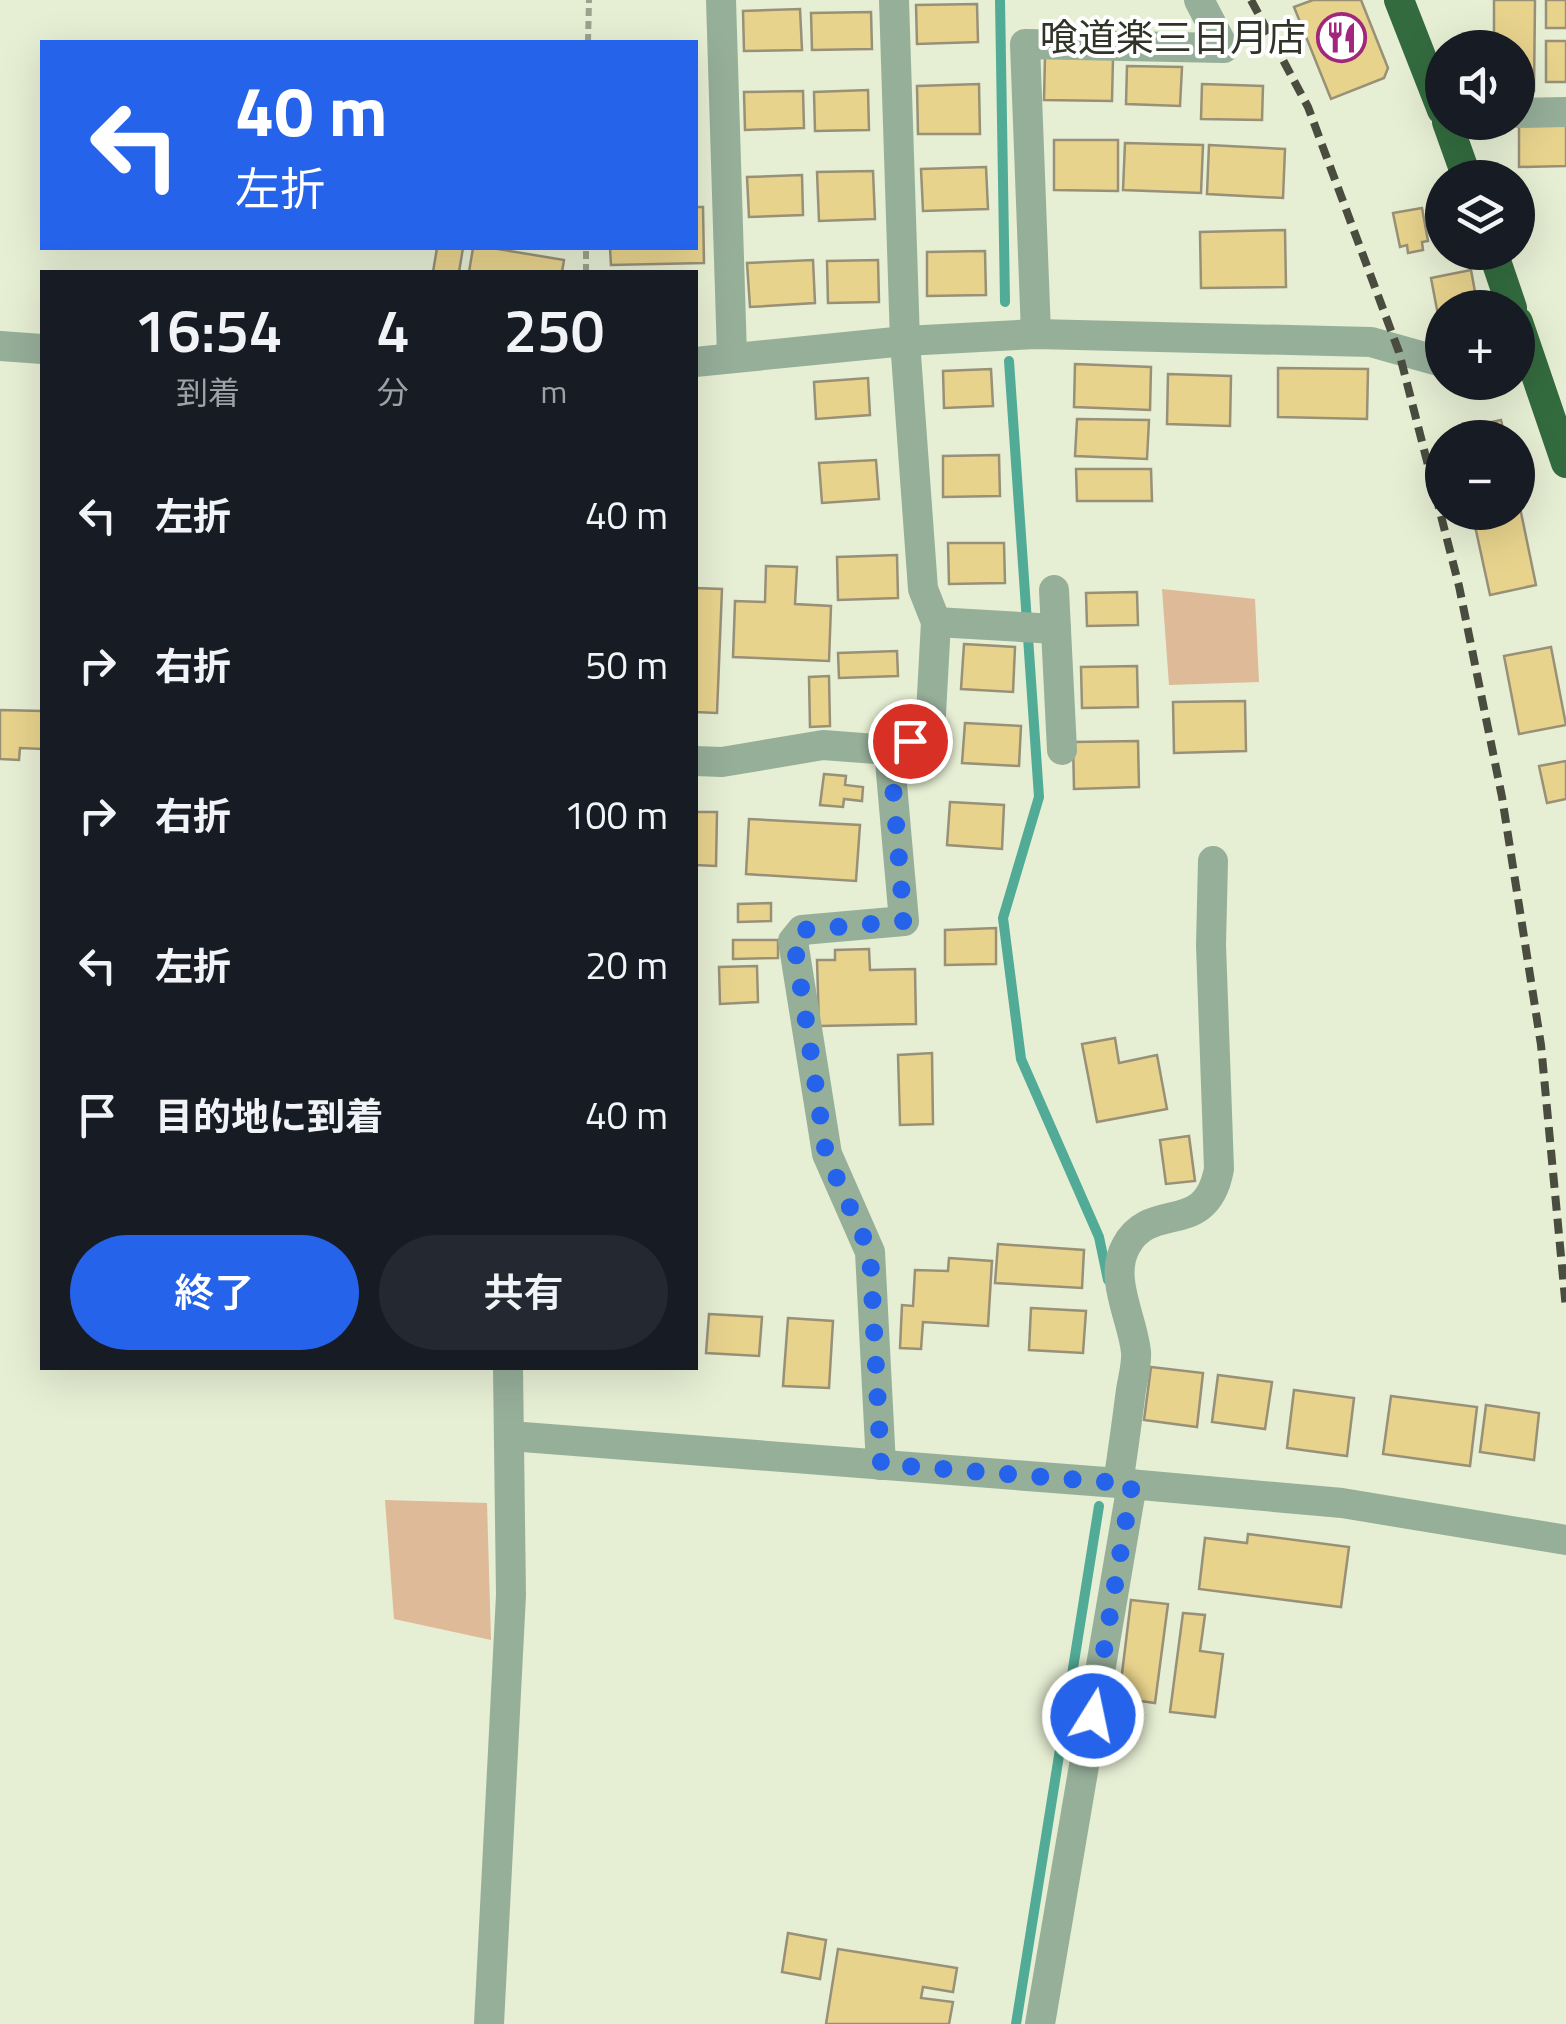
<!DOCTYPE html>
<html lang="ja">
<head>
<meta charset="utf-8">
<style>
	:root { --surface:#171b24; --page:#242831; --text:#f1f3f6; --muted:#9ea1a6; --accent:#2563eb }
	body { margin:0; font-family:"Titillium Web","Noto Sans JP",sans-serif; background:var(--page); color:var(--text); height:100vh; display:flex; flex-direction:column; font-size:38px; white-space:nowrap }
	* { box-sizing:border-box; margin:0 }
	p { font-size:32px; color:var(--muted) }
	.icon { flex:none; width:55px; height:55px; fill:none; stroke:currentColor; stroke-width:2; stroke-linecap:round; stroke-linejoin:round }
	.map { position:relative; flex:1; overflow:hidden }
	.side { position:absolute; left:40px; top:270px; width:658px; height:1100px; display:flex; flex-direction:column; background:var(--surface); border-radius:0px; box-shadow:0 10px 40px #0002 }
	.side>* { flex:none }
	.top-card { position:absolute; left:40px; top:40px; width:658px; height:210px; border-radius:0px; box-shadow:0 10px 40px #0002; background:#2563eb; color:#fff; overflow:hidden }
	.controls { position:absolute; left:1425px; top:30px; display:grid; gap:20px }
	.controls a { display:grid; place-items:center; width:110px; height:110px; border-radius:50%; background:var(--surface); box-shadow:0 10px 40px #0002; font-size:50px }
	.pin { position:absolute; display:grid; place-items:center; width:85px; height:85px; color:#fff; margin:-42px; border:5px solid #fff; border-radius:50%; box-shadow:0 2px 10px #0007 }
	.me { position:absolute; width:110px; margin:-55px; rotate:10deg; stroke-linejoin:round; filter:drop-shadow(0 0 8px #0008) }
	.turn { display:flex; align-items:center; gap:35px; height:210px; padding:0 30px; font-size:45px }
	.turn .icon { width:130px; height:130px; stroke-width:2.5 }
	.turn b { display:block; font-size:70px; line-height:85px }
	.eta { display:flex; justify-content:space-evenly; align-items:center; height:170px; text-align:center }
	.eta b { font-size:60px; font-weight:600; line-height:70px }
	.cta { display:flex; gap:20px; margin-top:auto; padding:20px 30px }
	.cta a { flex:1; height:115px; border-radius:60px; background:var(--accent); color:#fff; font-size:40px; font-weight:600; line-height:115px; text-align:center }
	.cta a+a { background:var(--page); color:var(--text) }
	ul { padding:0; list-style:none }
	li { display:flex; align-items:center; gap:30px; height:150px; padding:0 30px }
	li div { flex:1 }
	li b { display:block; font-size:38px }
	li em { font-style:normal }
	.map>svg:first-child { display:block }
	.green { fill:#deba98 }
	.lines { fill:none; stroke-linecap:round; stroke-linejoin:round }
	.stream { stroke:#51ab96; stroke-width:10 }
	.building { fill:#e8d38d; stroke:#989077; stroke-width:2.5 }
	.path { stroke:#9ca28e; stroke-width:6; stroke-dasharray:8 5; stroke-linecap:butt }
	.minor { stroke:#96af99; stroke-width:30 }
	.highway { stroke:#336b3e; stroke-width:30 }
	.rail { stroke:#494c3f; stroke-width:8; stroke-dasharray:15 8; stroke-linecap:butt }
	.route { stroke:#2563eb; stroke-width:18; stroke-dasharray:0 32.4 }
	.labels { text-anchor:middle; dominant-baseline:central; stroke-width:8; stroke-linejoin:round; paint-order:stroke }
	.poi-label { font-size:38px; fill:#303328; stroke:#fff; text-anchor:end }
</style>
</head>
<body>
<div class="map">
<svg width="1566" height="2024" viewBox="0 0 1566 2024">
	<rect width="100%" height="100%" fill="#e6eed3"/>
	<g class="green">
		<polygon points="1162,589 1255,599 1259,682 1169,685"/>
		<polygon points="385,1500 487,1503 491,1640 394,1619"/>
	</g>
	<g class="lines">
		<g class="stream">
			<polyline points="1000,0 1005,302"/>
			<polyline points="1009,361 1039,797 1003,918 1021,1059 1099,1237 1108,1280"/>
			<polyline points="1016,2024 1099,1506"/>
		</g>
	</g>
	<g class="building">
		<polygon points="1313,0 1361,0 1388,68 1384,78 1331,99 1294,7"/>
		<polygon points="1494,0 1535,0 1534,91 1518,91 1518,48 1494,48"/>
		<rect x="1546" y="0" width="20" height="28"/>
		<polygon points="977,4 978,42 917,44 916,5"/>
		<polygon points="800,9 802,50 744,51 743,11"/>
		<polygon points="871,12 872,49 812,50 811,13"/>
		<rect x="1546" y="41" width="20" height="41"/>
		<polygon points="1045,56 1113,58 1112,101 1044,100"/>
		<polygon points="1127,66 1182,67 1180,106 1126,104"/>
		<polygon points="979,84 980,134 918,134 917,86"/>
		<polygon points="1202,84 1263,86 1262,120 1201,119"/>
		<polygon points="868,90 869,130 815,131 814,92"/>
		<polygon points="803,91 804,128 745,130 744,92"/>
		<polygon points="1566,123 1566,166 1519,167 1519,125"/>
		<polygon points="1054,140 1118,140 1118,191 1054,190"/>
		<polygon points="1125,143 1203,145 1201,193 1123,190"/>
		<polygon points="1209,145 1285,149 1283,198 1207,194"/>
		<polygon points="986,167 988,209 923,211 921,169"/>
		<polygon points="873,171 875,219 819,221 817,172"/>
		<polygon points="802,175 803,215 749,217 747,177"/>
		<polygon points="695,207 703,207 704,263 611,265 610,248 695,248"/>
		<polygon points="1422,208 1428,241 1422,242 1423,250 1408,253 1407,245 1400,247 1393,213"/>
		<polygon points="1285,230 1286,287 1201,288 1200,232"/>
		<polygon points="437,248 463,248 459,272 433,272"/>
		<polygon points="473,248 492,248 564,260 562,272 469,272"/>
		<polygon points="985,251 986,295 927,296 927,252"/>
		<polygon points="813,260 815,303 750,307 747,263"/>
		<polygon points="878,260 879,302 828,303 827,261"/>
		<polygon points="1471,270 1478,308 1442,308 1442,336 1431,278"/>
		<polygon points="1075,364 1151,367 1150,410 1074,407"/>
		<polygon points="1278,368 1368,369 1367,419 1278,417"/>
		<polygon points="991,369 993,406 944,408 943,371"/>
		<polygon points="1168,374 1231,376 1230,426 1167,424"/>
		<polygon points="868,378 870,415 816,419 814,382"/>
		<polygon points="1077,419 1149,420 1147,459 1075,456"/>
		<polygon points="1501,420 1505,438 1455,438 1454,430"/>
		<polygon points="999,455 1000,496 943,497 943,456"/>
		<polygon points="876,460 879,499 822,503 819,463"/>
		<polygon points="1076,469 1151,469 1152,501 1077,501"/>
		<polygon points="1518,498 1536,585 1490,595 1472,512 1518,512"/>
		<polygon points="948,543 1004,543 1005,583 949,584"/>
		<polygon points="897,555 898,598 838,600 837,557"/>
		<polygon points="766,566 797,567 795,604 831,606 829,661 733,657 735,601 765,602"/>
		<polygon points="695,588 722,589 717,713 695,712"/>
		<polygon points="1137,592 1138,625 1087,626 1086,593"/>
		<polygon points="964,644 1015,647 1013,692 961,689"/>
		<polygon points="1551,647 1566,725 1519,734 1504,656"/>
		<polygon points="897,651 898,676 839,678 838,653"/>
		<polygon points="1137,666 1138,707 1082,708 1081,667"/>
		<polygon points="829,676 830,726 810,727 809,677"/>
		<polygon points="1245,701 1246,751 1174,753 1173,702"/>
		<polygon points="0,710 42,711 42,749 20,748 19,760 0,759"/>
		<polygon points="965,723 1021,726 1019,766 962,763"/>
		<polygon points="1138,741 1139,787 1074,789 1073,742"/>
		<polygon points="1566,761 1566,799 1547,803 1539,766"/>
		<polygon points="824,774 846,776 845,785 863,787 862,801 844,799 843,807 820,805"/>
		<polygon points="950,802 1004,805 1002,849 947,845"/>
		<polygon points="695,812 717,812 716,866 695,865"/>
		<polygon points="749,819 860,825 856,881 746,874"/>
		<polygon points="771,903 771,921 738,922 738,904"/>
		<polygon points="996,928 996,964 945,965 945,930"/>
		<polygon points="733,940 778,940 778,958 733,959"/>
		<polygon points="869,949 870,970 915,969 916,1024 819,1026 817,960 835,960 835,950"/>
		<polygon points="757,966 758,1002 720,1004 719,967"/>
		<polygon points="1115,1038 1119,1063 1157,1055 1167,1109 1097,1122 1082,1044"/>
		<polygon points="932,1053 933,1124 900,1125 898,1055"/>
		<polygon points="1189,1136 1195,1181 1166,1184 1160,1140"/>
		<polygon points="998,1244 1084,1250 1082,1288 995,1283"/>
		<polygon points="949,1258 992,1261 988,1326 923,1322 921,1349 900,1348 902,1305 913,1306 915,1270 948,1271"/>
		<polygon points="1031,1308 1086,1311 1083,1353 1029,1350"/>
		<polygon points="709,1314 762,1317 759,1356 706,1353"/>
		<polygon points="788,1318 833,1321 829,1388 783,1386"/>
		<polygon points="1151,1367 1203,1373 1197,1427 1144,1420"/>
		<polygon points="1218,1375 1272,1382 1265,1429 1212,1422"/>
		<polygon points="1294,1390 1354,1398 1347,1456 1287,1448"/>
		<polygon points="1391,1396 1477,1407 1470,1466 1383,1454"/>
		<polygon points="1486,1405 1539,1413 1534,1460 1480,1452"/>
		<polygon points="1248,1534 1349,1547 1341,1607 1199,1589 1205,1538 1247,1543"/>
		<polygon points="1131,1600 1168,1604 1155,1703 1119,1698"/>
		<polygon points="1183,1613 1205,1615 1200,1651 1223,1654 1215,1717 1170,1712"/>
		<polygon points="788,1933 826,1940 820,1979 782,1972"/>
		<polygon points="838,1949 957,1968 953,1992 923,1987 921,1998 953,2002 949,2024 826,2024"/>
	</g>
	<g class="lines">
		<g class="path">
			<polyline points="588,42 589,0"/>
			<polyline points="586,272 586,248"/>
		</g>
		<g class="minor">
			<polyline points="721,0 732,356"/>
			<polyline points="1518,113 1566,112"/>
			<polyline points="1036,334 1025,44 1224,48 1199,0"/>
			<polyline points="0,346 42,349"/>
			<polyline points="695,362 905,341 1036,334 1371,342 1442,362"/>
			<polyline points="1054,590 1062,750"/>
			<polyline points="936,622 1056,629"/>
			<polyline points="889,750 930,732 936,622 923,589 905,341 894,0"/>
			<polyline points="695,761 722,762 823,745 889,750 904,921 802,930 793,941 827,1154 870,1252 881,1465"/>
			<polyline points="510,1436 1118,1483 1342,1503 1566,1540"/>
			<path d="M1118 1483C1123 1452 1127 1421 1131 1390 1133 1378 1137 1364 1136 1352 1133 1319 1108 1278 1126 1246 1151 1199 1206 1239 1219 1169L1211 945 1213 861"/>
			<polyline points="489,2024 511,1595 508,1368"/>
			<polyline points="1040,2024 1132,1484"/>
		</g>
		<g class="highway">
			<polyline points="1399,0 1442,110"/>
			<polyline points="1447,122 1467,178"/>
			<polyline points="1493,252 1512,308"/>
			<polyline points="1518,322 1566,463"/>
		</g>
		<polyline class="rail" points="1251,0 1308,107 1399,352 1459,586 1502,797 1541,1045 1566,1309"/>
	</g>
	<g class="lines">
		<polyline class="route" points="910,741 890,750 904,921 802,930 794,941 826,1154 870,1252 881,1464 1132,1484 1093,1716"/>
	</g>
	<defs>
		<symbol id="restaurant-ring" viewBox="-11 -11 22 22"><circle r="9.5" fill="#fff" stroke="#a1267c" stroke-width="1.5"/><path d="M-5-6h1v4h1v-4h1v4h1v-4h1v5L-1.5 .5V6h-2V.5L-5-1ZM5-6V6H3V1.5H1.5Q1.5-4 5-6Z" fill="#a1267c"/></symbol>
	</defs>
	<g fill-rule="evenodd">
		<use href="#restaurant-ring" x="1314" y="10" width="55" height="55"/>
	</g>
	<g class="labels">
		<g class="poi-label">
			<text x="1306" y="37">喰道楽三日月店</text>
		</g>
	</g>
</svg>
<div class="controls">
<a><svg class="icon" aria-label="sound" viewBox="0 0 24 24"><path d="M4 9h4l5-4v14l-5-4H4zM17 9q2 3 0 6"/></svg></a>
<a><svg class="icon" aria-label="layers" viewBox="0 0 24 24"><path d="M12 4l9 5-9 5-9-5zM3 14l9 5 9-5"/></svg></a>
<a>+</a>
<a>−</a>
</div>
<div class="pin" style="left:910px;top:741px;background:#d93025"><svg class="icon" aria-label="arrive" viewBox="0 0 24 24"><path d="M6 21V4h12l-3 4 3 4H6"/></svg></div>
<svg class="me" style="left:1093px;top:1716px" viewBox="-20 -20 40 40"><circle r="17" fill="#2563eb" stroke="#fff" stroke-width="3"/><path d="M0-11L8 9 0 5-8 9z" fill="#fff"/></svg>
<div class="top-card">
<div class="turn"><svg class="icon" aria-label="left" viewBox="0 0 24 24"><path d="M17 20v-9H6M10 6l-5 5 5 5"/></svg><div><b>40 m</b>左折</div></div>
</div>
<section class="side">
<div class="eta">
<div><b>16:54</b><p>到着</p></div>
<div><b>4</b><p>分</p></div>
<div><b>250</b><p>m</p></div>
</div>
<ul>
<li><svg class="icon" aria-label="left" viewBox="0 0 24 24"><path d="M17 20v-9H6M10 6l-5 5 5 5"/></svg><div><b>左折</b></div><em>40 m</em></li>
<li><svg class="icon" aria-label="right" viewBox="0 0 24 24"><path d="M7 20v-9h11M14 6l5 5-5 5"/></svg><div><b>右折</b></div><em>50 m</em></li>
<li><svg class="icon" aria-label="right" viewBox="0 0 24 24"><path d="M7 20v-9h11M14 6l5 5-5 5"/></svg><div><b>右折</b></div><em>100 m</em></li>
<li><svg class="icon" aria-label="left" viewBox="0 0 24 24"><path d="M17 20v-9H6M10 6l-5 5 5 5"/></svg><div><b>左折</b></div><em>20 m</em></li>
<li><svg class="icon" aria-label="arrive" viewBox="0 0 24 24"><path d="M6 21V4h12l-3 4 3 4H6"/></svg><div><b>目的地に到着</b></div><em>40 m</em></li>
</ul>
<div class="cta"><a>終了</a><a>共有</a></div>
</section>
</div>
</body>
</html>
